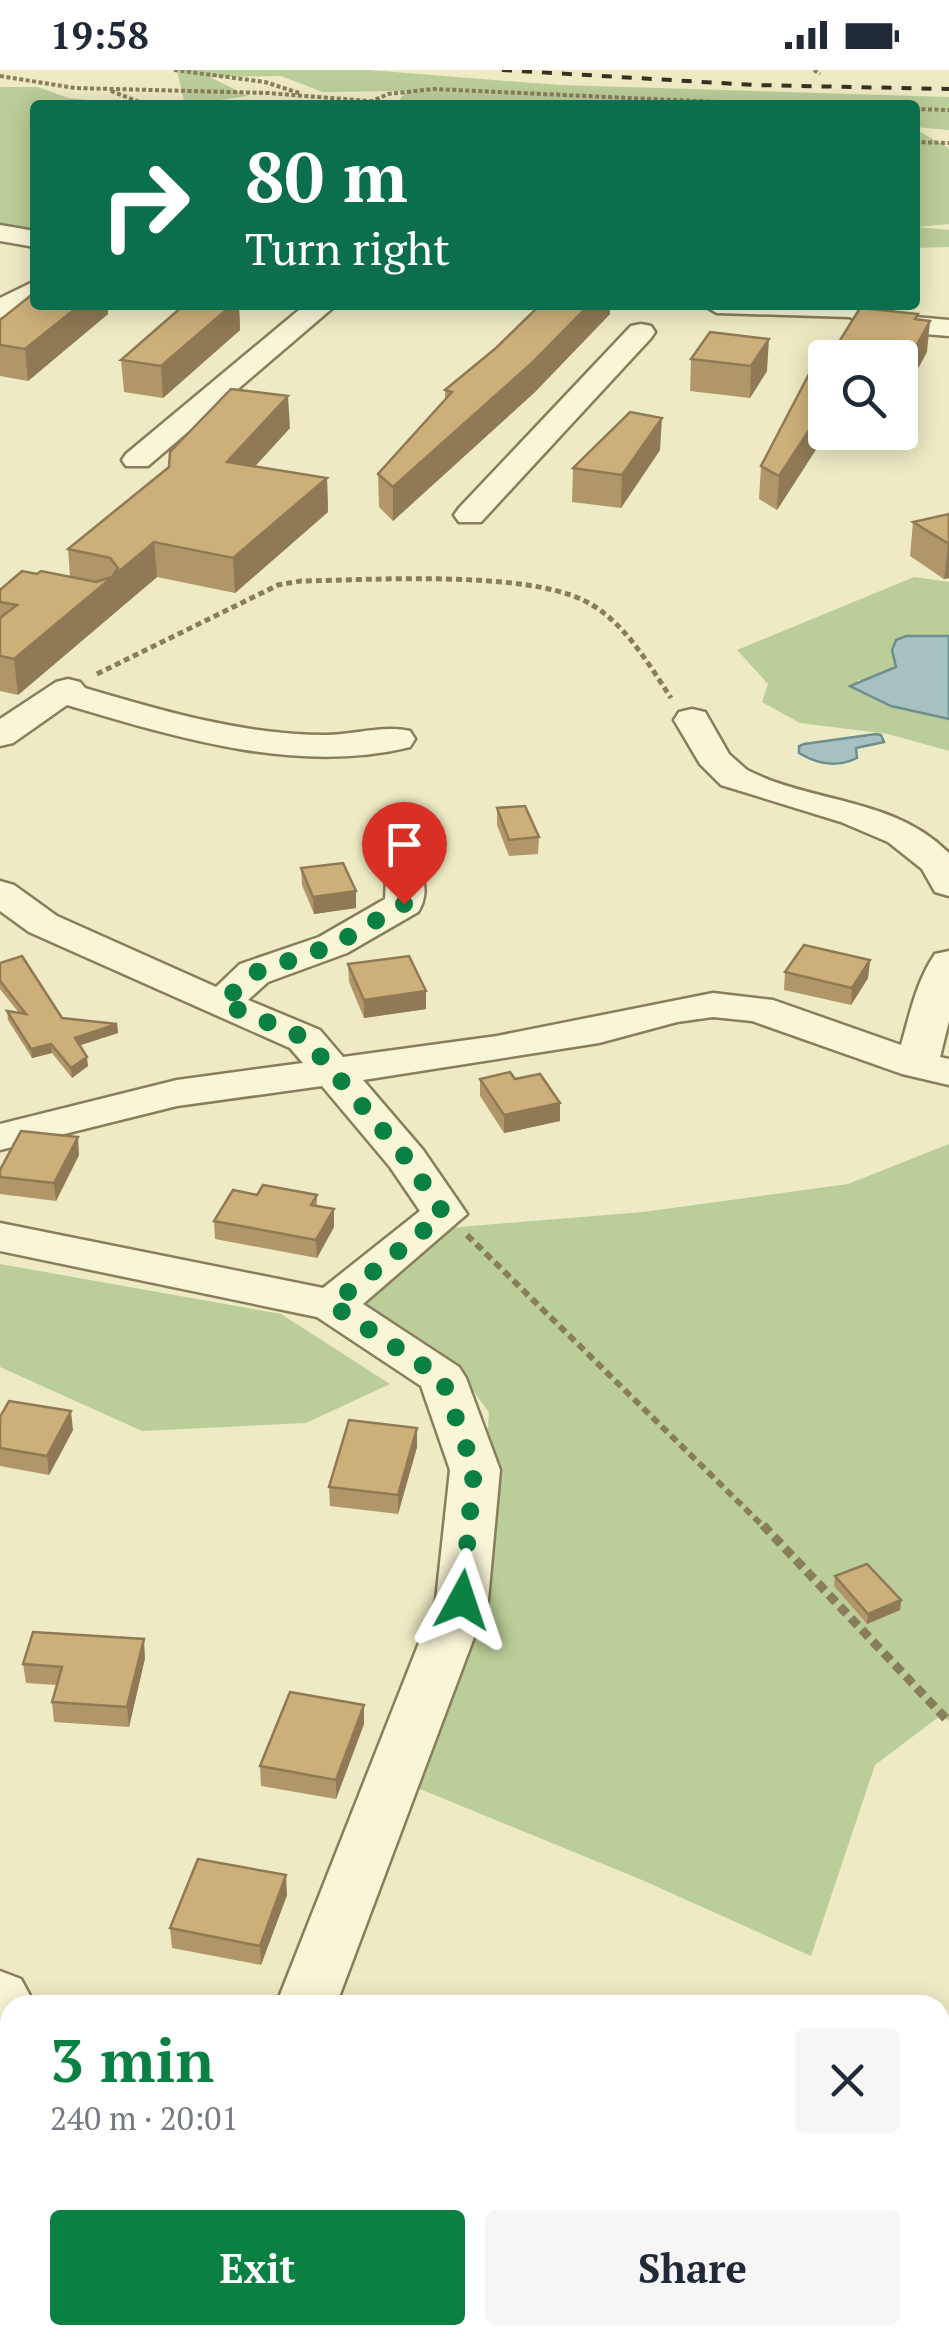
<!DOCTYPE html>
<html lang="en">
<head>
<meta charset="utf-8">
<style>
	:root { --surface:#fff; --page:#f6f6f7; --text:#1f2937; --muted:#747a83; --accent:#0b8043 }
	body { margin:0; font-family:"PT Serif",serif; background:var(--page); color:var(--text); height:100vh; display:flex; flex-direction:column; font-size:38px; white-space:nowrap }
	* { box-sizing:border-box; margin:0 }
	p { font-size:32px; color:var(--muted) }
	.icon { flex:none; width:55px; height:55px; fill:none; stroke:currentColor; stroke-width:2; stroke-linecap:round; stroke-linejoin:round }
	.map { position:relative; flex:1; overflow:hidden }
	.panel { position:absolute; left:0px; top:1925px; width:950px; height:350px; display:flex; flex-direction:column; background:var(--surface); border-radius:30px 30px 0 0; box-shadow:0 5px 25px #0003 }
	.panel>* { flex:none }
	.top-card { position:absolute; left:30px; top:30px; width:890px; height:210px; border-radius:10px; box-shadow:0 5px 25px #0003; background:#0b6e4f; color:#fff; overflow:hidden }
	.tools { position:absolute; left:808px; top:270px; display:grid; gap:20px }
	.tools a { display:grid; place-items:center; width:110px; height:110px; border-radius:10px; background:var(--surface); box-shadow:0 5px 25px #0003; font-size:50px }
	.pin { position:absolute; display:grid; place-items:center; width:85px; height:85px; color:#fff; margin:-102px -42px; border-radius:50% 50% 50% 0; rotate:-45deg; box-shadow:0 0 10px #0007 }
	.pin .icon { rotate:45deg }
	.me { position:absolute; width:110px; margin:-55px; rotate:5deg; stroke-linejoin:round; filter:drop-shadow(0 0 8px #0008) }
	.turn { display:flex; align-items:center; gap:35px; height:210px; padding:0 50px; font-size:45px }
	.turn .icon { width:130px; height:130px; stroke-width:2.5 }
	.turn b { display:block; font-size:70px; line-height:85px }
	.round { display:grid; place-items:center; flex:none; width:105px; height:105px; border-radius:10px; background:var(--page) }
	.head { display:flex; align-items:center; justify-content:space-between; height:170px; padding:0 50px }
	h1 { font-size:60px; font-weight:700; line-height:75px; color:var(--accent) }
	.action { display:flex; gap:20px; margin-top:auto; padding:20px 50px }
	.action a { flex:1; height:115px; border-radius:10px; background:var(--accent); color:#fff; font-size:40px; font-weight:700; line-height:115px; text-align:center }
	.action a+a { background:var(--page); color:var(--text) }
	.status { display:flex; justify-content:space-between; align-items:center; height:70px; padding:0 50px; background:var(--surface); direction:ltr }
	.status svg { height:28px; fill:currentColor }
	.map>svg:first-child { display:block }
	.green { fill:#bbcd98 }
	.water { fill:#a6c2c0; stroke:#6d908f; stroke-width:2.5 }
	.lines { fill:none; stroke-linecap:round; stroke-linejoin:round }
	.minor-casing { stroke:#897e5b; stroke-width:5 }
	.path-far3 { stroke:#897e5b; stroke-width:4; stroke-dasharray:4 2.5; stroke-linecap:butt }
	.path-far2 { stroke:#897e5b; stroke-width:5; stroke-dasharray:6 4; stroke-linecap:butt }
	.path-far1 { stroke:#897e5b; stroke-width:6; stroke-dasharray:8 5; stroke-linecap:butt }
	.path { stroke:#897e5b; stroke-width:9; stroke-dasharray:10 6; stroke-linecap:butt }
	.minor { fill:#f9f6d8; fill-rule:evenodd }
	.rail { stroke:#39311f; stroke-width:4; stroke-dasharray:10 10; stroke-linecap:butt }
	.wall { fill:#b09669 }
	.shaded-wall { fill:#907a55 }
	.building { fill:#cdaf7a; stroke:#907a55; stroke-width:2.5 }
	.route { stroke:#0b8043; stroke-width:18; stroke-dasharray:0 32.4 }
</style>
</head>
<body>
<div class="status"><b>19:58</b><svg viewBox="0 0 49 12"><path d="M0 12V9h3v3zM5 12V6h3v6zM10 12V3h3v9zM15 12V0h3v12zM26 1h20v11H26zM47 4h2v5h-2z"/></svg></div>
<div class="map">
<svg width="949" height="2275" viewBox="0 0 949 2275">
	<rect width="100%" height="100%" fill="#eeebc4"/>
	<g class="green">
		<polygon points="177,0 369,0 559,15 949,27 949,60 915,57 915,35 395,35 407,21 323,22 281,6 210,7 248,26 185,35"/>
		<polygon points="0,17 38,17 68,28 135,35 35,35 35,166 0,160"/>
		<polygon points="915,59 949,78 949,154 917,157 949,160 949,177 915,178"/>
		<polygon points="914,507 949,512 949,566 906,566 897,570 892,580 896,597 870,610 858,610 861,619 891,636 949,649 949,681 888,664 800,653 762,632 768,614 737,580"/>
		<polygon points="949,1074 949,1651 940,1646 875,1695 811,1886 642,1810 415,1717 476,1532 489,1342 454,1296 354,1232 447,1158 643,1142 848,1114"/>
		<polygon points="0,1194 281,1244 390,1314 306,1353 142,1361 0,1297"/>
	</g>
	<g class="water">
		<polygon points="906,566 949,566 949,649 891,636 850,616 896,597 892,580 896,570"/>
		<path d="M876 664 881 665 884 672 856 678 857 688C837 698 817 694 799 683V676L804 674Z"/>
	</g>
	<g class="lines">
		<defs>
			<g id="minor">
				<polygon points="0,155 35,161 35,177 0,171"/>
				<polygon points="35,211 35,230 0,248 0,228"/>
				<polygon points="305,235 336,235 148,396 126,396 122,390 126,384"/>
				<polygon points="703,235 867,235 903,246 949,250 949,266 901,262 849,247 717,243"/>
				<polygon points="641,254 651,256 655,262 651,268 481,452 459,452 454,445 459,438 631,256"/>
				<path d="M68 609 80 612 85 618C163 641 243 665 326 665 354 665 382 655 410 661L415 669 410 677C296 705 175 667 67 635L13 673 0 676V649L56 612Z"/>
				<path d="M692 639 705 642 729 684 747 700C814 734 893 727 949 783V826L935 822 922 799 888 772 841 752 721 715 700 694 674 650 679 642Z"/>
				<path d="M405 797 419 801C427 813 426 830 418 842L347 883 268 912 248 930 320 960 343 987 497 966 713 923 773 930 901 975C910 944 916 912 935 884L949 881V951L940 987 949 989V1015L902 1004 752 951 713 947 677 952 599 973 363 1010 423 1080 467 1144 363 1234 459 1297 466 1308 500 1400 488 1530 336 1935H276L436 1530 450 1400 421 1316 317 1247 0 1181V1153L323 1218 420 1141 390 1097 322 1016 177 1036 0 1080V1054L177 1010 303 993 290 978 29 862 0 841V811L14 815 57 846 216 917 240 894 319 867 385 829 386 809 391 801Z"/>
				<polygon points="0,1901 21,1909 35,1935 10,1935 10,1972 0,1968"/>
				<polygon points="128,2265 196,2265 200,2275 132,2275"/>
			</g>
		</defs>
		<use href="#minor" class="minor-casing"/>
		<g class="path-far3">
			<polyline points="174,0 265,12 299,23"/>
			<polyline points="814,0 820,4"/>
			<polyline points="0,6 75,18 268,23 418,35"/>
			<polyline points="111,21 147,35"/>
			<polyline points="364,35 388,24 434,19 782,35"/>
			<polyline points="915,39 949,40"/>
			<polyline points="915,72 949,73"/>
		</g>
		<path class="path-far2" d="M97 604 278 515 301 511C372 510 524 500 585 531 623 550 648 593 671 628"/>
		<polyline class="path-far1" points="467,1165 765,1458"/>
		<polyline class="path" points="763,1455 949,1652"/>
		<use href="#minor" class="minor"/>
		<polyline class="rail" points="502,0 754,15 949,19"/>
	</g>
	<g class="wall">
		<polygon points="35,235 108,235 108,244 28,311 0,306 0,250"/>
		<polygon points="184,235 239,235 240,260 163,328 124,322 121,290"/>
		<polygon points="540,235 610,235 610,244 534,323 393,451 379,437 378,404 445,330 445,320 496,278"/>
		<polygon points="710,262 767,301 750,328 690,321 691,289"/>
		<polygon points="825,291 825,362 840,362 832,379 817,378 777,440 759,429 761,396"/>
		<polygon points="290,358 255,396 327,408 328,442 235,523 157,507 18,625 0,621 0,520 37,504 70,506 68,479"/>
		<polygon points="660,380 621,438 572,432 573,398"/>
		<polygon points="949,444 949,508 944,509 910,486 913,452"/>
		<polygon points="497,738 539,767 538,784 509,786 497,755"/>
		<polygon points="301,798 356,821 356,838 314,844 302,815"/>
		<polygon points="870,890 868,908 851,935 784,920 785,902"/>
		<polygon points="0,893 62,948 117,954 118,963 80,975 88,996 72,1008 52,983 32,988 8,950 7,941 19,943 0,919"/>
		<polygon points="348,894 426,921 426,939 364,948 349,912"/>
		<polygon points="480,1009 515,1009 560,1051 504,1063 480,1026"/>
		<polygon points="79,1085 56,1131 0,1124 0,1100"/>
		<polygon points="257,1125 317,1125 317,1136 334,1139 334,1157 317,1188 215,1169 214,1151"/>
		<polygon points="0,1347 73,1360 49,1405 0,1396"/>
		<polygon points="417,1358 417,1377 398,1444 330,1436 329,1417"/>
		<polygon points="835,1506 901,1530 900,1540 867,1554 834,1516"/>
		<polygon points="145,1588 129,1657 54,1652 52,1632 57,1615 26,1613 23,1594"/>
		<polygon points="364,1654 336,1729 261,1716 260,1696"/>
		<polygon points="287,1825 261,1895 172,1878 170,1858"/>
		<polygon points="940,2055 949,2057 949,2165 940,2163"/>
	</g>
	<g class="shaded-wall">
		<polygon points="80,235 108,235 108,244 28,311 25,279"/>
		<polygon points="232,235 239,235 240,260 163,328 161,296"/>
		<polygon points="589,235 610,235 610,244 534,323 393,451 393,417"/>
		<polygon points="930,251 927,282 912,310 900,320 900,291"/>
		<polygon points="769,269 767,301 750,328 751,296"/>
		<polygon points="288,326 290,358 229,425 227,392"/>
		<polygon points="819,345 817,378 777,440 779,406"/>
		<polygon points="662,348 660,380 621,438 622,405"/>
		<polygon points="833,362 840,362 832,379"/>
		<polygon points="327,408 328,442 235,523 233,488"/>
		<polygon points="154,472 157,507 18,625 14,589"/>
		<polygon points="949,474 949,508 944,509 948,475"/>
		<polygon points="356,821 356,838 314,844 313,827"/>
		<polygon points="870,890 868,908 851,935 852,918"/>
		<polygon points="426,921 426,939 364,948 364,930"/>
		<polygon points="117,954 118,963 75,977 75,968"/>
		<polygon points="51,974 52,983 32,988 31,979"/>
		<polygon points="87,987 88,996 72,1008 71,998"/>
		<polygon points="560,1033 560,1051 504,1063 504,1045"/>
		<polygon points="78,1067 79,1085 56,1131 54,1113"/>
		<polygon points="334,1139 334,1157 317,1188 316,1170"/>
		<polygon points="71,1341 73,1360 49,1405 47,1386"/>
		<polygon points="417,1358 417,1377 398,1444 398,1425"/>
		<polygon points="901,1530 900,1540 867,1554 868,1544"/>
		<polygon points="144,1569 145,1588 129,1657 127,1637"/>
		<polygon points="364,1635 364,1654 336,1729 336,1710"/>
		<polygon points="286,1805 287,1825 261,1895 260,1876"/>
		<polygon points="10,2218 10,2247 3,2250 0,2221"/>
		<polygon points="8,2249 13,2275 0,2275 0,2252"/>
	</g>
	<g class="building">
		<polygon points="35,222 35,235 80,235 25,279 0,275 0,250"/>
		<polygon points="184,235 232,235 161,296 121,290"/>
		<polygon points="540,235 589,235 534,291 393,417 378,404 452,322 445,320 496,278"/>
		<polygon points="860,238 918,244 915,249 930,251 915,278 900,291 900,288 829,288"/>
		<polygon points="710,262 769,269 751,296 691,289"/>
		<polygon points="825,291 825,346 819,345 779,406 761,396 809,304"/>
		<polygon points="231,319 288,326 227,392 327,408 233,488 154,472 14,589 0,586 0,548 17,535 0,532 0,520 22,501 37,504 41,501 96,512 112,507 118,498 110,488 68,479 169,397 170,382"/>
		<polygon points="630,342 662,348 622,405 573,398"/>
		<polygon points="949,444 949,474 913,452"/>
		<polygon points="525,736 539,767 509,770 497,738"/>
		<polygon points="343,793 356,821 313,827 301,798"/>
		<polygon points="804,875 870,890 852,918 785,902"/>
		<polygon points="22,886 62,948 117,954 75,968 87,987 71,998 51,974 31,979 7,941 26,944 0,911 0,893"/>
		<polygon points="409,886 426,921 364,930 348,894"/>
		<polygon points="510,1002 515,1009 540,1004 560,1033 504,1045 480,1009"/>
		<polygon points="21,1061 78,1067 54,1113 0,1107 0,1100"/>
		<polygon points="263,1115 317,1125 311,1135 334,1139 316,1170 214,1151 233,1120 257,1125"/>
		<polygon points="9,1331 71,1341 47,1386 0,1378 0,1347"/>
		<polygon points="349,1350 417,1358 398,1425 329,1417"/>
		<polygon points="867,1494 901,1530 868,1544 835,1506"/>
		<polygon points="33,1562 144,1569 127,1637 52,1632 62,1597 23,1594"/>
		<polygon points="290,1622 364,1635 336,1710 260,1696"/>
		<polygon points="198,1789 286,1805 260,1876 170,1858"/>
		<polygon points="940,2055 949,2057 949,2144 940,2143"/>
		<polygon points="8,2164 10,2170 10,2218 0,2221 0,2167"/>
		<polygon points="0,2225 8,2249 0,2252"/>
	</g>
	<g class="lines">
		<polyline class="route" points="404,834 334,875 254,903 222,933 305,968 407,1089 444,1144 332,1235 442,1308 474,1400 462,1530"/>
	</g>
</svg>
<div class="tools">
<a><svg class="icon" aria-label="search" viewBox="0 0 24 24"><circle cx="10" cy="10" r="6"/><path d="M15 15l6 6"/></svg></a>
</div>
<div class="pin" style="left:404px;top:834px;background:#d93025"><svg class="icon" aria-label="arrive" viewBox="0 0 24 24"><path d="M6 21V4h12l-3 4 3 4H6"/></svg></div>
<svg class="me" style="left:462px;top:1530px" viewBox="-20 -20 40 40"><path d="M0-17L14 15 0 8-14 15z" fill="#0b8043" stroke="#fff" stroke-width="4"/></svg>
<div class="top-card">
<div class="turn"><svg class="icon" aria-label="right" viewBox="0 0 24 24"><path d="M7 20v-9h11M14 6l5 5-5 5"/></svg><div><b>80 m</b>Turn right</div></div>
</div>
<section class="panel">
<div class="head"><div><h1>3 min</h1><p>240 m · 20:01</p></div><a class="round"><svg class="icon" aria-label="close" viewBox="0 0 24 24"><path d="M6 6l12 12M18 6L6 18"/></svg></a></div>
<div class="action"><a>Exit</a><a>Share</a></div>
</section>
</div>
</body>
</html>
